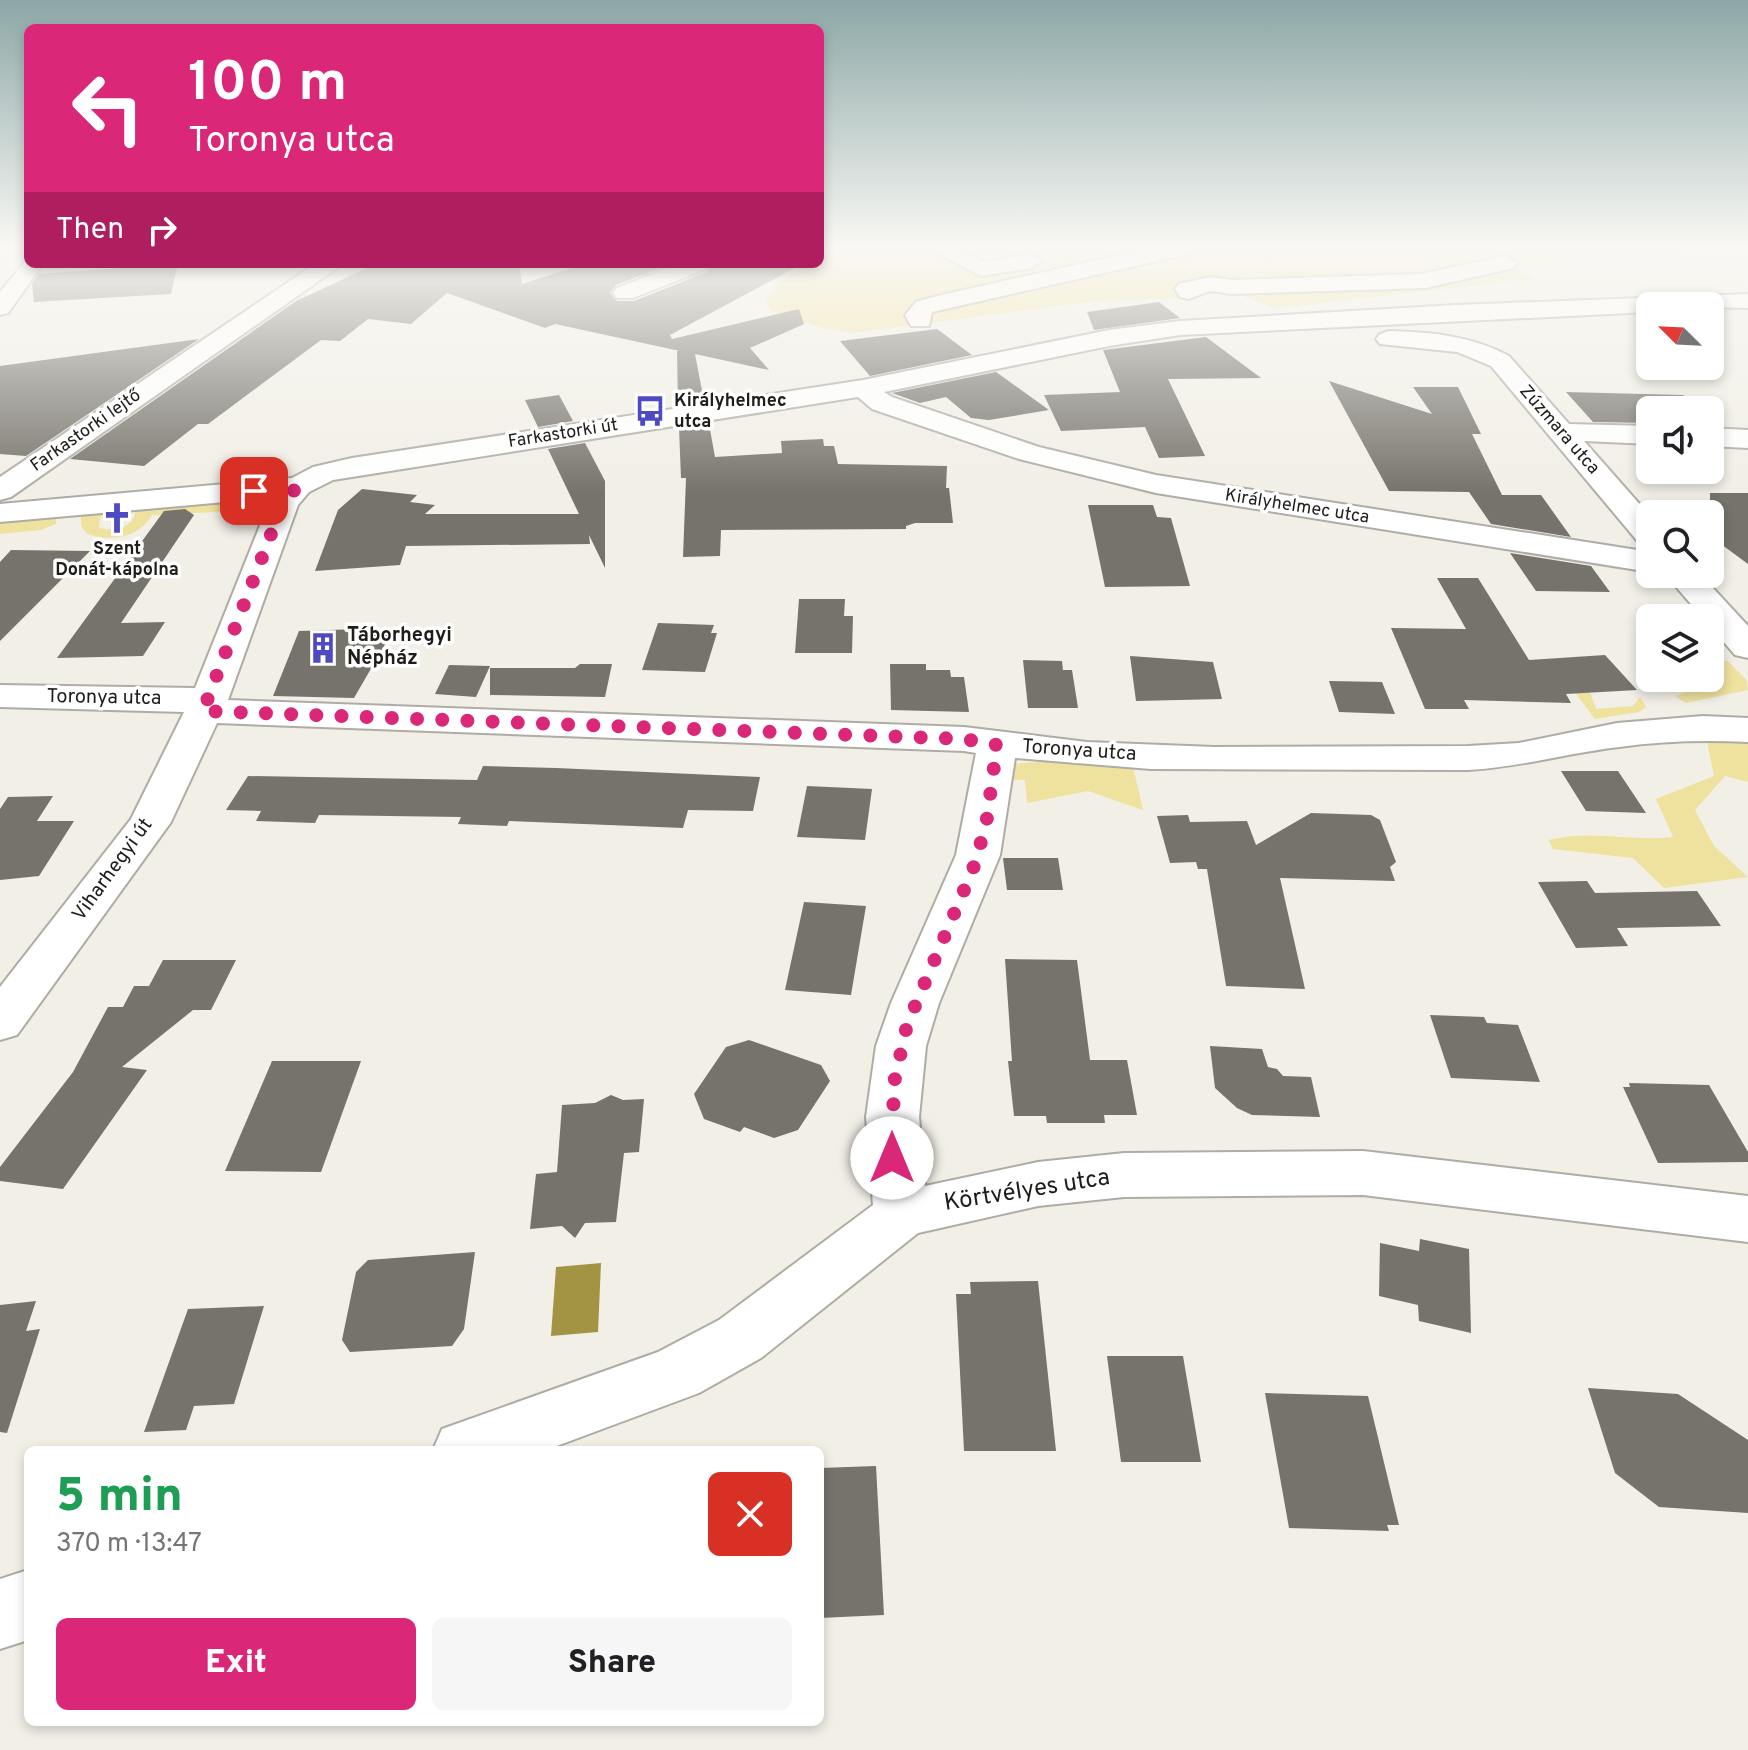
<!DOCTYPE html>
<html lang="en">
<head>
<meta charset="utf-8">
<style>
	:root { --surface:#fff; --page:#f6f6f6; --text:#202124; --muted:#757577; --accent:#db2777 }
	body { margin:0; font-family:Overpass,sans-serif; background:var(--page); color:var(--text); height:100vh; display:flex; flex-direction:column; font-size:30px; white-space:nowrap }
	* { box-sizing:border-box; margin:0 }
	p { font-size:26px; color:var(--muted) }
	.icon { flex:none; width:44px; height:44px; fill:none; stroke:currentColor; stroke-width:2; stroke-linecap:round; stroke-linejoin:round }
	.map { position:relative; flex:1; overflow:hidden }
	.drawer { position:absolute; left:24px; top:1446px; width:800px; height:280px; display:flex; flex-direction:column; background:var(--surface); border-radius:12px; box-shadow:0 4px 12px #0003 }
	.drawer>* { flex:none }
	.top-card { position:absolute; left:24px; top:24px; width:800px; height:244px; border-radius:12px; box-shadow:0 4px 12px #0003; background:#db2777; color:#fff; overflow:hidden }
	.needle { width:52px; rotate:294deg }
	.fabs { position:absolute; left:1636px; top:292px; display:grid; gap:16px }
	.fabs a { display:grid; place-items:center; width:88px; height:88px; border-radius:12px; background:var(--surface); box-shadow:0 4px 12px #0003; font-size:40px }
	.pin { position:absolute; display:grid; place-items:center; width:68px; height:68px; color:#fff; margin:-34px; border-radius:16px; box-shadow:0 4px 12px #0006 }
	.me { position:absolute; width:88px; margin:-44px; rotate:0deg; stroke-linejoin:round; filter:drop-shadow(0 0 6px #0008) }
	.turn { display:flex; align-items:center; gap:28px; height:168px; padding:0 32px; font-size:36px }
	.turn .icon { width:104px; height:104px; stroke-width:2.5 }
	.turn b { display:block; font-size:56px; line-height:68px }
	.then { display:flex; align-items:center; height:76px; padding:0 32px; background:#0003; gap:16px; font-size:30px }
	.round { display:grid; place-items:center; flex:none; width:84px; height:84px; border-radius:12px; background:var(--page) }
	.summary { display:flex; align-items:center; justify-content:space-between; height:136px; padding:0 32px }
	h1 { font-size:48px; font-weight:800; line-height:60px; color:#1e9e55 }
	.action { display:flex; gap:16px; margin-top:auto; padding:16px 32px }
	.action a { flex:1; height:92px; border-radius:12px; background:var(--accent); color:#fff; font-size:32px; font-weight:800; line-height:92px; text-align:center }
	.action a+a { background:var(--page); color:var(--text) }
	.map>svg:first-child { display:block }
	.green { fill:#efe29f }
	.water { fill:#a39444 }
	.building { fill:#75736b }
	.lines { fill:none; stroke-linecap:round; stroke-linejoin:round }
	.minor-casing { stroke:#aeaca4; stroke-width:4 }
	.minor { fill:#fff; fill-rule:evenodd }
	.route { stroke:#db2777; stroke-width:14; stroke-dasharray:0 25.2 }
	.labels { text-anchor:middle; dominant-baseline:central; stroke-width:7; stroke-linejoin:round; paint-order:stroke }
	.far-poi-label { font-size:18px; font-weight:bold; fill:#1e1d1a; stroke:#fff; text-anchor:start }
	.far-street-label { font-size:18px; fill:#1e1d1a; stroke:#fff }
	.poi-label { font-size:20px; font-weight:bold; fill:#1e1d1a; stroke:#fff; text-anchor:start }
	.street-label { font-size:20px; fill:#1e1d1a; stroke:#fff }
	.near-street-label { font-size:24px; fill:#1e1d1a; stroke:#fff }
</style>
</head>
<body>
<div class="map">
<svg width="1748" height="1750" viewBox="0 0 1748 1750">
	<rect width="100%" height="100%" fill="#f1efe6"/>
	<g class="green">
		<path d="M850 249H1694L1514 265 1533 279 1276 308 1234 293 1199 288 1184 298 1095 301 853 333 818 327 771 311 765 300C777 284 799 264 820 264V259Z"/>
		<path d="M242 501 247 503 236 511 152 515C139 538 110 542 87 534L81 526V515L105 511 100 518 99 528C117 532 133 528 136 509Z"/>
		<polygon points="40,517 56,517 56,524 41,530 0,534 0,522"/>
		<polygon points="1728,661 1747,681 1748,690 1686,703 1675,696 1704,686 1706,680 1719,674 1713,662"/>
		<polygon points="1562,675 1590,692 1596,709 1633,706 1640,697 1646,707 1639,712 1595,719"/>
		<path d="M1706 736 1748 741V782L1725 776 1695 810 1714 846 1748 877 1664 888 1633 858 1553 849 1549 840C1590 829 1631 842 1673 837L1656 799 1714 776Z"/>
		<polygon points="1090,759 1132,762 1143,810 1088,791 1027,803 1025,780 1006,779 1008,764"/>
	</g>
	<polygon class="water" points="601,1263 598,1332 551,1336 556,1267"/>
	<g class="building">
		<polygon points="178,264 171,294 34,302 32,284 39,274"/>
		<polygon points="376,264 519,264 522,284 584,264 670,264 616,285 610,293 617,301 634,301 707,272 712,264 802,264 670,335 672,339 799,309 804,324 750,348 769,370 695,354 704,401 678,405 677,351 680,351 555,324 545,328 447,293 411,324 368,319 340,341 321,340 208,424 198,424 144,466 70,459 296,301"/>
		<polygon points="1159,302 1180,318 1094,330 1087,312"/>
		<polygon points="937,329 972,355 870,376 840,341"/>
		<polygon points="1206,337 1261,378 1168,379 1205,456 1159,458 1145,427 1061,431 1044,395 1120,392 1103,350"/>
		<polygon points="199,339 26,456 0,454 0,366"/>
		<polygon points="996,372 1049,410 989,420 971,418 946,397 920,403 892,393"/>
		<polygon points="1329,381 1432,414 1413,387 1458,387 1481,434 1472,434 1502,495 1541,495 1571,537 1491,524 1469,492 1389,491"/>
		<polygon points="1566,392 1683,395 1700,410 1650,410 1650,423 1593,422"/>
		<polygon points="559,395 573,421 538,427 525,400"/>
		<polygon points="709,424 715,457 782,453 781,441 823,439 824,446 834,446 838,464 947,466 946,488 949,488 953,523 915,523 906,526 906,529 721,530 720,556 683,557 686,478 681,478 679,428"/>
		<polygon points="585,443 605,481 605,568 589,535 590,544 406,546 400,565 315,571 338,510 362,489 417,495 410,502 435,505 425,514 579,514 548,449"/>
		<polygon points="1710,493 1748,493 1748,564 1710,536"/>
		<polygon points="1088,505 1153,505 1157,517 1171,518 1190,586 1105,587"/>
		<polygon points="185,509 194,515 121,623 165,622 143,656 57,658 164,511"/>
		<polygon points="11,550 90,551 0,641 0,562"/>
		<polygon points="1510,553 1591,566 1610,592 1536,591"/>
		<polygon points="1437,578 1478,578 1529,660 1605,655 1637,690 1566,694 1571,703 1464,700 1469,709 1425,709 1391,628 1466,629"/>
		<polygon points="799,599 845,599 844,616 853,616 852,653 795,653"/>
		<polygon points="658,623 714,625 711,633 717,633 705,672 642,670"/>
		<polygon points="360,629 358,634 391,634 354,698 273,696 299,631"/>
		<polygon points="1130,656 1213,662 1222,699 1136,701"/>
		<polygon points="1023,660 1062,661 1063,670 1072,670 1078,708 1028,708"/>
		<polygon points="580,664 612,664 605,697 490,695 490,668 575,668"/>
		<polygon points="890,664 926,664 926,670 950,670 951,677 964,677 969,712 891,710"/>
		<polygon points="449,665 490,666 476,697 435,694"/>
		<polygon points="1329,681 1382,682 1395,714 1339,712"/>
		<polygon points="483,766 556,768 760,777 753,811 688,810 683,828 509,821 507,826 458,824 461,817 319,815 315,823 256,821 261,811 226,810 248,776 477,780"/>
		<polygon points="1561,771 1618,771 1646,813 1586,811"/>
		<polygon points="807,786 872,789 865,840 797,837"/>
		<polygon points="53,796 37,821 74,821 39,876 0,880 0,809 8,797"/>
		<polygon points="1311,813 1371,815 1380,820 1396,862 1390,867 1395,881 1280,878 1305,989 1226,986 1207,869 1198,869 1196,862 1170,863 1157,816 1188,815 1190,822 1247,821 1256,845"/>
		<polygon points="1003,858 1058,858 1063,890 1007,890"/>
		<polygon points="1587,881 1595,893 1697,891 1721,926 1617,928 1628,946 1576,948 1538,882"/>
		<polygon points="804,902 866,906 851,995 785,990"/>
		<polygon points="1005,959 1077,960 1090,1060 1127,1060 1137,1115 1104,1115 1105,1123 1047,1123 1046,1116 1014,1116 1008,1061 1012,1061"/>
		<polygon points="163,960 236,960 211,1010 193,1010 122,1067 147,1070 63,1189 0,1181 0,1167 73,1072 108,1007 123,1007 134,986 149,986"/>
		<polygon points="1430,1015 1484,1017 1487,1023 1518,1025 1540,1082 1451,1078"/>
		<polygon points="749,1040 821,1065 830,1081 798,1130 774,1138 744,1127 740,1132 704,1119 694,1094 726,1047"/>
		<polygon points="1210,1046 1262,1049 1268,1067 1277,1069 1283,1076 1311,1077 1320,1117 1252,1115 1237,1108 1215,1088"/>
		<polygon points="272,1061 361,1061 321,1172 225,1171"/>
		<polygon points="1629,1083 1709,1085 1748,1152 1748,1162 1658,1163 1623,1087 1630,1087"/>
		<polygon points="611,1095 623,1100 644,1099 639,1152 624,1153 616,1222 585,1223 575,1238 562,1226 530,1229 536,1174 557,1172 562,1105 595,1103"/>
		<polygon points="1420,1239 1469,1249 1471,1333 1419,1321 1418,1305 1379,1296 1380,1243 1419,1251"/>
		<polygon points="475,1252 464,1329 452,1346 350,1352 342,1340 356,1272 368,1260"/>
		<polygon points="1038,1281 1056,1451 964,1451 956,1294 971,1294 970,1282"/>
		<polygon points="36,1301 26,1331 40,1329 7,1433 0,1432 0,1305"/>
		<polygon points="264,1306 234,1404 194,1406 186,1430 144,1432 188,1309"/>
		<polygon points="1107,1356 1183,1356 1201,1462 1121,1462"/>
		<polygon points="1588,1388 1678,1394 1748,1440 1748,1513 1659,1507 1615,1473"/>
		<polygon points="1265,1393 1368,1396 1399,1525 1387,1525 1389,1531 1289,1528"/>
		<polygon points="876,1466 884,1615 820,1618 820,1468"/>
	</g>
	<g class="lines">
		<defs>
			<g id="minor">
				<polygon points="928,248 957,248 984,262 1031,254 1042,261 1031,268 981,276"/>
				<polygon points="1151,248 1194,248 1183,255 932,312 929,326 911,326 905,315 916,302 937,296"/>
				<polygon points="1506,256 1517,263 1514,268 1425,288 1232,294 1210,291 1188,299 1180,297 1175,289 1179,284 1210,277 1232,280 1421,274"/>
				<polygon points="28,258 28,264 43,264 8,313 0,315 0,292"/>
				<polygon points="315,264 343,264 11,497 0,500 0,477"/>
				<polygon points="678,264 709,264 706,269 633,298 617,298 613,293 617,288"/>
				<path d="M1748 294V308L1650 306V312L1180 335 1109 346 884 392 892 397 1039 447 1156 475 1650 552V572L1156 493 1019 459 872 409 858 397 333 480 309 492 298 505 228 700 964 727 1087 742 1214 747 1468 746 1519 743 1617 723 1703 716 1748 718V742C1705 740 1662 741 1619 747 1567 753 1522 767 1468 770L1151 769 1015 758 1000 855 939 1003 926 1046 919 1117 925 1186 1038 1162 1124 1153 1363 1151 1748 1196V1242L1363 1195 1124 1197 1038 1206 918 1233 761 1358 699 1393 546 1450H433L442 1429 658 1352 719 1320 873 1205 866 1117 876 1046 891 1003 956 855 976 753 964 751 217 723 171 822 17 1035 0 1040V987L131 819 184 712 0 707V685L195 688 271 498 0 522V504L292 478 313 467 352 458 863 380 1109 330 1180 321 1456 305Z"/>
				<path d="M1389 331C1431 332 1472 336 1509 356L1569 424 1650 426V444L1584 441 1650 516V546L1639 543 1491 366 1457 352 1380 344 1376 339 1380 334Z"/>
				<polygon points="1710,428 1748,430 1748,448 1710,446"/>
				<polygon points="1665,574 1700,574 1748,626 1748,658 1735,655 1710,626 1710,618 1703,618"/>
				<polygon points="28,1570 28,1640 0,1649 0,1579"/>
			</g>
		</defs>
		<use href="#minor" class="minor-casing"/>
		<use href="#minor" class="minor"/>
	</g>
	<linearGradient id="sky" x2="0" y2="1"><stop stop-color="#8ca7a6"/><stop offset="0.5" stop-color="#f9f8f4"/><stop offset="1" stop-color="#f9f8f4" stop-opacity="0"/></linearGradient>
	<rect width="1748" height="494" fill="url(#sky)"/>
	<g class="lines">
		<polyline class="route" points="254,491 298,486 283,503 203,711 964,739 997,745 986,825 973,869 907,1025 894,1083 892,1158"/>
	</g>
	<defs>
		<symbol id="bus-bare" viewBox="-9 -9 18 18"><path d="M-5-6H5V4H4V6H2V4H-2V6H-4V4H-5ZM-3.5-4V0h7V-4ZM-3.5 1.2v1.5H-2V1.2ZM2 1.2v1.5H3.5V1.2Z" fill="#4e4bc2" stroke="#fff" stroke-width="2.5" paint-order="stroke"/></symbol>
		<symbol id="church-bare" viewBox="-9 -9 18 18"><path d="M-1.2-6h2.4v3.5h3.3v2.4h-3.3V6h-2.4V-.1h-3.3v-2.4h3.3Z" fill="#4e4bc2" stroke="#fff" stroke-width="2.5" paint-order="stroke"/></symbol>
		<symbol id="building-bare" viewBox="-9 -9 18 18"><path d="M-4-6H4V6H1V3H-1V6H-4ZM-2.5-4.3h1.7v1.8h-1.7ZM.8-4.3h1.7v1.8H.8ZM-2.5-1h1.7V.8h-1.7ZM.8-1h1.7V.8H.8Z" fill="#4e4bc2" stroke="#fff" stroke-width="2.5" paint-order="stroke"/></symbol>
	</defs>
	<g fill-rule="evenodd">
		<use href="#bus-bare" x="628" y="389" width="44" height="44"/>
		<use href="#church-bare" x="95" y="496" width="44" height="44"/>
		<use href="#building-bare" x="301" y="626" width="44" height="44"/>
	</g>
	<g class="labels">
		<g class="far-poi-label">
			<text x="674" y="401">Királyhelmec<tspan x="674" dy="21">utca</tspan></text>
			<text x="117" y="549" text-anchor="middle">Szent<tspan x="117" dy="21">Donát-kápolna</tspan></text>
		</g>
		<g class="far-street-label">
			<text transform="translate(1559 430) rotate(49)">Zúzmara utca</text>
			<text transform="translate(86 431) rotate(-35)">Farkastorki lejtő</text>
			<text transform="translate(563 434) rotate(-9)">Farkastorki út</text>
			<text transform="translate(1297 507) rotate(9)">Királyhelmec utca</text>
		</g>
		<g class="poi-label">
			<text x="347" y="636">Táborhegyi<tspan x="347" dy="23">Népház</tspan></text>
		</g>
		<g class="street-label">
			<text transform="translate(104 698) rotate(1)">Toronya utca</text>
			<text transform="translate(1079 751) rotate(4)">Toronya utca</text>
			<text transform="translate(113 870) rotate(-54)">Viharhegyi út</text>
		</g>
		<g class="near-street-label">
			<text transform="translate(1027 1191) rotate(-9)">Körtvélyes utca</text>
		</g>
	</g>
</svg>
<div class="fabs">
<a><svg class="needle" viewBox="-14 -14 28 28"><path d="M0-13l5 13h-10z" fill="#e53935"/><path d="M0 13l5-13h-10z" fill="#757577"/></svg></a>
<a><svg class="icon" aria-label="sound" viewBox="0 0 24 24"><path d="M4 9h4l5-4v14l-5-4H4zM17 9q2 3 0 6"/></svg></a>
<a><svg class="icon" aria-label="search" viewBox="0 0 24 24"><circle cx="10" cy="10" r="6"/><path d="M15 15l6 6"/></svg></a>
<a><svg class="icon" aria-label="layers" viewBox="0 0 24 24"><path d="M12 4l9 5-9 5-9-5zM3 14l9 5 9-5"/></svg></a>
</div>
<div class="pin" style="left:254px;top:491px;background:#d93025"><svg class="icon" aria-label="arrive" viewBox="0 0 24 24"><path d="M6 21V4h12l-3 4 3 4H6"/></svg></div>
<svg class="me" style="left:892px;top:1158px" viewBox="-20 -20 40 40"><circle r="19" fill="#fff"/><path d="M0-13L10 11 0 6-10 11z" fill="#db2777"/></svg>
<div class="top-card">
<div class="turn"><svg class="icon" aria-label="left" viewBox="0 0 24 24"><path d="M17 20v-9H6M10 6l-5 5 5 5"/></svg><div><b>100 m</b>Toronya utca</div></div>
<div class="then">Then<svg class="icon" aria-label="right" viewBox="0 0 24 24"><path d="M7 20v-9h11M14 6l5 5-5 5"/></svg></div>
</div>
<section class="drawer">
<div class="summary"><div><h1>5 min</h1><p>370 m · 13:47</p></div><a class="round" style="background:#d93025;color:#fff"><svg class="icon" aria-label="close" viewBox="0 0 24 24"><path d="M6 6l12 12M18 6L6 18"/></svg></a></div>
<div class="action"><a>Exit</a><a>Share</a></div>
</section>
</div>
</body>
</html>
